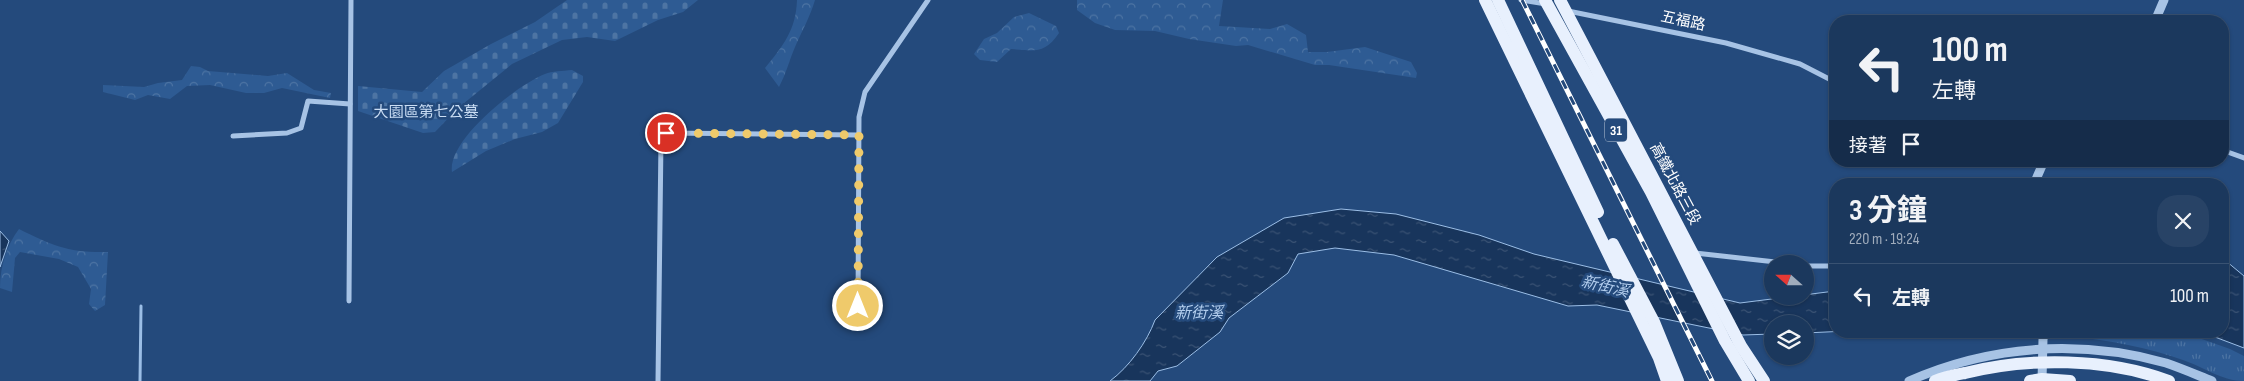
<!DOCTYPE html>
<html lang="zh-TW">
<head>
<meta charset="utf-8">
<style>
	:root { --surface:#1b385d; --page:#284366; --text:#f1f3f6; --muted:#a0acbc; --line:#395272 }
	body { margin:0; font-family:"Sofia Sans Condensed","Noto Sans TC",sans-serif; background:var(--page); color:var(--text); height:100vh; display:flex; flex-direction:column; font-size:19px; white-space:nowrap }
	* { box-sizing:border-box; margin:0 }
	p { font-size:16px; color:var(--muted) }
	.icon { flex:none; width:28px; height:28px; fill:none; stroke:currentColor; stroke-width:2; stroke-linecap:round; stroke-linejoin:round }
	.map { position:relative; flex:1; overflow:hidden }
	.details { position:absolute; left:1829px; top:178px; width:400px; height:160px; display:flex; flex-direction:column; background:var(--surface); border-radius:20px; box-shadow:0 1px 4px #0004,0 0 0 1px var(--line) }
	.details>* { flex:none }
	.hud { position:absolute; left:1829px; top:15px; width:400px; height:152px; border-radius:20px; box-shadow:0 1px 4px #0004,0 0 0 1px var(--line); background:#1b385d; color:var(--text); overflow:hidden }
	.needle { width:32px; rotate:291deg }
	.buttons { position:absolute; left:1764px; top:255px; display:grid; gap:10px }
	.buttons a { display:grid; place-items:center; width:50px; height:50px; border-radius:50%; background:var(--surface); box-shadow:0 1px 4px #0004,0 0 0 1px var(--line); font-size:25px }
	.pin { position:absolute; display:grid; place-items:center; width:42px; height:42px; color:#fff; margin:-21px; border:2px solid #fff; border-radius:50%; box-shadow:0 1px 5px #0007 }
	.me { position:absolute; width:55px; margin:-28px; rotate:0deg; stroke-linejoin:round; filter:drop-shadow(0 0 4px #0008) }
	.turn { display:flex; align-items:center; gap:18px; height:105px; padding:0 20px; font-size:22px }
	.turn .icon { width:65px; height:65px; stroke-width:2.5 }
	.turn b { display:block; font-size:35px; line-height:42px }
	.then { display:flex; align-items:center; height:48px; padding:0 20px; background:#0003; gap:10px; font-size:19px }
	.round { display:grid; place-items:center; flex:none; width:52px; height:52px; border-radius:20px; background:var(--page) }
	.overview { display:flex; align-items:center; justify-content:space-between; height:85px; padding:0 20px }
	h1 { font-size:30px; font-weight:700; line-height:38px }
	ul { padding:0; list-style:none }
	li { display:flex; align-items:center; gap:15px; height:65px; padding:0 20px; border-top:1px solid var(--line) }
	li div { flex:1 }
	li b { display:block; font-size:19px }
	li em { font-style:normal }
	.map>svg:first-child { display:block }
	.grass { fill:url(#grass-tufts) }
	.forest { fill:url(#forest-crowns) }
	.cemetery { fill:url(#cemetery-stones) }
	.water { fill:url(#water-ripples); stroke:#9bbee6 }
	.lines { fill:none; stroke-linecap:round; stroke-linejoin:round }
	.stream { stroke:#9bbee6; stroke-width:3 }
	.minor { stroke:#a7c3e5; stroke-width:5 }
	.tertiary { stroke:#a7c3e5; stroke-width:9 }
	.primary { stroke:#e8f0fd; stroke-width:12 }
	.rail-casing { stroke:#fff; stroke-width:5 }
	.rail { stroke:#244a7c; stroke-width:3; stroke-dasharray:9; stroke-linecap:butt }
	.route { stroke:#efca6b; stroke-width:9; stroke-dasharray:0 16.2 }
	.labels { text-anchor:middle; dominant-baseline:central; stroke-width:5; stroke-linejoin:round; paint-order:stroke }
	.shield { fill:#244a7c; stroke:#bdc9d8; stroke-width:1 }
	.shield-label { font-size:14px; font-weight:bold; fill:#fff }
	.street-label { font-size:15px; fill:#fff; stroke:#244a7c }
	.park-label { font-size:15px; fill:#caddf4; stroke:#244a7c }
	.water-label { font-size:16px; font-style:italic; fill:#b2cded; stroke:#244a7c }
</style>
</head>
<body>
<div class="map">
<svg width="2244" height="381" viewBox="0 0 2244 381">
	<defs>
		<pattern id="grass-tufts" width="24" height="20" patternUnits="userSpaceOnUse" patternTransform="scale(1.25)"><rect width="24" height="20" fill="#2e5b93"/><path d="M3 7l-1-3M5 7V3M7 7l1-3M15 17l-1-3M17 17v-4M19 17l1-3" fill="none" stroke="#4d74a3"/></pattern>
		<pattern id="forest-crowns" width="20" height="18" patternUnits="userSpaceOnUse" patternTransform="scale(1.25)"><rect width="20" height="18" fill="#2e5b93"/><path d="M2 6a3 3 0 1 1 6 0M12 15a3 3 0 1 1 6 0" fill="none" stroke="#4d74a3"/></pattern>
		<pattern id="cemetery-stones" width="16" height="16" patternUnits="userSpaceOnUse" patternTransform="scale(1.25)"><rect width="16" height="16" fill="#2e5b93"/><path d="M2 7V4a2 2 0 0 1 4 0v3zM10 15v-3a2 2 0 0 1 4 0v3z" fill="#4d74a3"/></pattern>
		<pattern id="water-ripples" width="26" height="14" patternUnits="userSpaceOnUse" patternTransform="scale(1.25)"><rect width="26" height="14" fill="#18355c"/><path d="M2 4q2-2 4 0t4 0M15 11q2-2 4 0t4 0" fill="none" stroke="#3b5374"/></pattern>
	</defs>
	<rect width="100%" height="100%" fill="#244a7c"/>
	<path class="grass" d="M2069 331H2179L2230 349 2244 356V381C2222 381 2204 367 2183 360 2147 347 2110 341 2071 336Z"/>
	<g class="forest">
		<path d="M797 0H815C810 17 802 31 795 47 789 61 786 74 779 87L765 68C783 46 796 30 797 0Z"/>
		<polygon points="1077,0 1223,0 1219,26 1270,29 1287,24 1306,35 1308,52 1327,52 1365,47 1411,62 1417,73 1416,78 1329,65 1315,65 1248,45 1236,46 1189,39 1155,31 1115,30 1095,23 1077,10"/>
		<path d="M1029 13 1056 26 1059 33C1045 54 1034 51 1011 49L997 62 980 60 974 54 984 39 997 33 1014 17Z"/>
		<polygon points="191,66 200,67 208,71 268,76 287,73 314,90 331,93 330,98 282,88 264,93 246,93 210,85 187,86 170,99 148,95 135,100 103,92 103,85 144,87 158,83 182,80"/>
		<path d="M19 229C53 246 69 253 108 252L105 305 95 311 89 304 91 289 78 267 59 259 20 252 15 258 12 292 0 288C0 268 6 246 19 229Z"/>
	</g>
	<g class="cemetery">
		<polygon points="567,0 698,0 683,12 658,20 615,41 587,37 562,40 512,64 458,108 435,132 423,133 358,111 358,86 422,92 444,71 491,44 535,22"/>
		<path d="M572 70 583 76V82L558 123 542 132 515 139 486 151 452 172C447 140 517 85 545 74 552 71 563 71 572 70Z"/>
	</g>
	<g class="water">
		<path d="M1341 209 1396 214 1479 235 1534 254 1740 303 1835 291V331H1847L1805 333V324H1772V334L1743 335 1597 305 1568 306 1394 255 1335 248 1298 254 1288 273 1229 318 1220 332 1177 366 1158 371 1150 381H1110C1129 367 1147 342 1155 320L1217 257 1284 218Z"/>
		<polygon points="0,231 9,241 0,267"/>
		<polygon points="2223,260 2226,261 2244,276 2244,348 2199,331 2222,331"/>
	</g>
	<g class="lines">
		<polyline class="stream" points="140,381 141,306"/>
		<g class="minor">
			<polyline points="1521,0 1546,4"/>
			<polyline points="1568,11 1726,43 1800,64 1835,82"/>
			<polyline points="233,136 287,133 301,128 308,101 350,104"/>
			<polyline points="2222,150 2244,158"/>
			<polyline points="1695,253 1794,264"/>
			<polyline points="1805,266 1835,266"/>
			<polyline points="349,301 351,0"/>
			<polyline points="858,306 859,117 865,92 928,0"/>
			<polyline points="658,381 661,140 666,133 859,135"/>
		</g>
		<g class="tertiary">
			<polyline points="2155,21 2164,0"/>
			<polyline points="2034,184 2044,161"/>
			<path d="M1909 381C1991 345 2080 339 2166 363 2181 368 2197 375 2212 381"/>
			<polyline points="2042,381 2043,339 2046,331"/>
		</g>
		<g class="primary">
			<polyline points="1485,0 1659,358 1667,381"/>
			<polyline points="1498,0 1598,212"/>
			<polyline points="1545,0 1651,192 1725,341 1749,381"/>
			<polyline points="1560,0 1741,346 1764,381"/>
			<polyline points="1613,244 1654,322 1678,381"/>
			<path d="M1935 381C1944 377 1955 375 1965 373 2028 357 2108 358 2169 381"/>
			<polyline points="2030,381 2042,379 2070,381"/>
		</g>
		<defs>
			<polyline id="rail" points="1522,0 1712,381"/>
		</defs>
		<use href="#rail" class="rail-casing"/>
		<use href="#rail" class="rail"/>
	</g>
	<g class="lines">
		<polyline class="route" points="666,133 859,135 858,306"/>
	</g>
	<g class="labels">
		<rect class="shield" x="1605" y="118.5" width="22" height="23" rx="4"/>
		<g class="shield-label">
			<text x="1616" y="130">31</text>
		</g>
		<g class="street-label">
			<text transform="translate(1683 21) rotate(12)">五福路</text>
			<text transform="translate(1675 184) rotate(62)">高鐵北路三段</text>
		</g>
		<g class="park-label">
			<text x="426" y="112">大園區第七公墓</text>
		</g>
		<g class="water-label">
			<text transform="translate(1605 287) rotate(13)">新街溪</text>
			<text x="1199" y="313">新街溪</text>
		</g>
	</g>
</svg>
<div class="buttons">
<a><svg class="needle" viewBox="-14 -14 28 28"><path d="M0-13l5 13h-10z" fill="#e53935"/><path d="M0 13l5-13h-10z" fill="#a0acbc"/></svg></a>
<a><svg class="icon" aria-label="layers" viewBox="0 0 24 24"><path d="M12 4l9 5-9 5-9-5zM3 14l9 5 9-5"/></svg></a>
</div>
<div class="pin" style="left:666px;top:133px;background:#d93025"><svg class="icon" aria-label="arrive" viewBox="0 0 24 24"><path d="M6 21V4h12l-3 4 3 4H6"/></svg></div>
<svg class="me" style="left:858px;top:306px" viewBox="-20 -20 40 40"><circle r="17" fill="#efca6b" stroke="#fff" stroke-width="3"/><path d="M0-11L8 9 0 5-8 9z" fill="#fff"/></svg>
<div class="hud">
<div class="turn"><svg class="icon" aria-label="left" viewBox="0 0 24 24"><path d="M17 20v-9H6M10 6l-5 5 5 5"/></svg><div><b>100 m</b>左轉</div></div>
<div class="then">接著<svg class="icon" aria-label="arrive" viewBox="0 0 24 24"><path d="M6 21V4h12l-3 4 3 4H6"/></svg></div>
</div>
<section class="details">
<div class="overview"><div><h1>3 分鐘</h1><p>220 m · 19:24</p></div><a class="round"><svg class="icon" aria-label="close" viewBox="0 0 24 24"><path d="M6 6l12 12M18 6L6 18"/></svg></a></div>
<ul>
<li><svg class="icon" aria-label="left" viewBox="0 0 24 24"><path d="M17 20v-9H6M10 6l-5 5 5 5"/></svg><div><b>左轉</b></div><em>100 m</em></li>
</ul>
</section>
</div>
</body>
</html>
